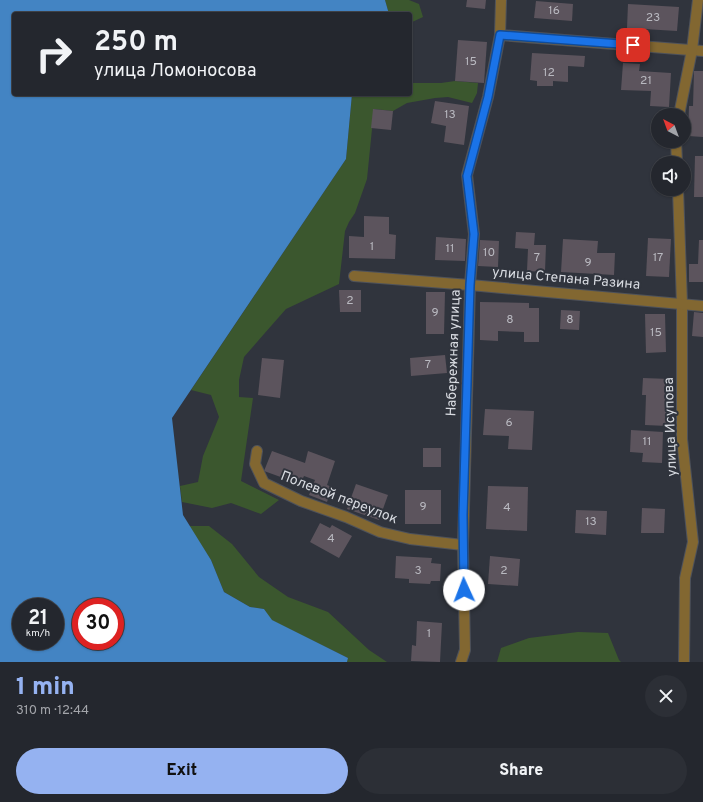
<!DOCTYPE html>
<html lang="en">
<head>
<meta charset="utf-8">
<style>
	:root { --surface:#24272e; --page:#2c2f36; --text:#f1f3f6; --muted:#a3a5aa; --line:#41444a; --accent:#95b2f1 }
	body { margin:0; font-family:Overpass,sans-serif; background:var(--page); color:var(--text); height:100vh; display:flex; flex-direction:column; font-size:15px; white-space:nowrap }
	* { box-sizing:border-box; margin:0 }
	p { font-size:13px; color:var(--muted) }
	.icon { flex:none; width:22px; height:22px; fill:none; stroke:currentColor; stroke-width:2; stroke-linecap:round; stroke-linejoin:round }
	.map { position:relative; height:662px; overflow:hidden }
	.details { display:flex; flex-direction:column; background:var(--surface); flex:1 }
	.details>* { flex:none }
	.guide { position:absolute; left:12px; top:12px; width:400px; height:84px; border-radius:4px; box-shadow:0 1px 3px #0004,0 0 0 1px var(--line); background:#24272e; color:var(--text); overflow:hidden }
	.needle { width:26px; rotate:319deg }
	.controls { position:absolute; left:651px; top:108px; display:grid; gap:8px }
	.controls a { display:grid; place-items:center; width:40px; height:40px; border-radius:50%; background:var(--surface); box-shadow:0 1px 3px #0004,0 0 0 1px var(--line); font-size:20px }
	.speed { position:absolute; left:12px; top:598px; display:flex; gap:8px; font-size:20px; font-weight:700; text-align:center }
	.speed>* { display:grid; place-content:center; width:52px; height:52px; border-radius:50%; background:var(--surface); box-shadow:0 1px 3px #0004,0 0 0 1px var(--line); line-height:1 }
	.speed small { font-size:10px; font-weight:400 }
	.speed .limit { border:6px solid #d22; background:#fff; color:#111 }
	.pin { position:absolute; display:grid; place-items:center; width:34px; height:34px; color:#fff; margin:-17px; border-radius:8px; box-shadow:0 2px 6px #0006 }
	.me { position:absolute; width:44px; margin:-22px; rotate:358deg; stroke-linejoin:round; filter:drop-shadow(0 0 3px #0008) }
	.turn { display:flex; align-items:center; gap:14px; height:84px; padding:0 16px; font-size:18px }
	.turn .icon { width:52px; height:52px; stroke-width:2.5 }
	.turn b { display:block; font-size:28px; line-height:34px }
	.round { display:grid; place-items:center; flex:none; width:42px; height:42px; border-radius:21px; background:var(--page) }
	.headline { display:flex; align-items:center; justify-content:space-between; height:68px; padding:0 16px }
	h1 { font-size:24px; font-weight:800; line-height:30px; color:var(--accent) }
	.cta { display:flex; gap:8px; margin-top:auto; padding:8px 16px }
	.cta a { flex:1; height:46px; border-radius:24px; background:var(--accent); color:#111; font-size:16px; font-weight:800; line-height:46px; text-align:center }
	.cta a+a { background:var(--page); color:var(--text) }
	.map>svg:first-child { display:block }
	.green { fill:#3b572e }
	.water { fill:#4384c3; fill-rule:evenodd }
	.building { fill:#5c545d }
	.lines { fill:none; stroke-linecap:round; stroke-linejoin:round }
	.minor-casing { stroke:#4e525b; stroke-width:12 }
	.minor { stroke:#826731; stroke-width:10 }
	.route-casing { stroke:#114b97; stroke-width:10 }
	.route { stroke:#1a73e8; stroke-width:7 }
	.labels { text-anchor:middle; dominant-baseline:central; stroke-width:4; stroke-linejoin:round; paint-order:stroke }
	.number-label { font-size:12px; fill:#b9b9c0 }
	.street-label { font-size:14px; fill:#d8dbe1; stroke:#30343d }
</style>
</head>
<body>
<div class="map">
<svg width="703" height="662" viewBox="0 0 703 662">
	<rect width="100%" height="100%" fill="#30343d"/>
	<g class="green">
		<polygon points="385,0 409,0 419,4 423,17 410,23 410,14 389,14"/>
		<polygon points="455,81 478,83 477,93 472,103 448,97 435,98 407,103 393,111 374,109 367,179 355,213 349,222 345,231 339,284 286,309 264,334 244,357 239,380 239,397 253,398 241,481 279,500 261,514 231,503 212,508 182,502 180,486 198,482 203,456 219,417 211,395 191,390 346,159 352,94 410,94 410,83 441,83"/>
		<polygon points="189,526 209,526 232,544 259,577 288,597 328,612 369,650 387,662 347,662 348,658 271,620 264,609 250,607 224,592 211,560"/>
		<polygon points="578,632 608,633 619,660 621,662 497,662 501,648 529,638"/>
	</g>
	<path class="water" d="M0 0H385L389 14H14V94H352L346 159 172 418 183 515 211 560 224 592 250 607 264 609 272 620 348 658 347 662H0ZM21 607H55V641H21ZM81 607H115V641H81Z"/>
	<g class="building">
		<polygon points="467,0 486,0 485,9 466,7"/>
		<polygon points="536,1 573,4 572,21 534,18"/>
		<polygon points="628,4 679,7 677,31 627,28"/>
		<polygon points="458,40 487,42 484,83 455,81"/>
		<polygon points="532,53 585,56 584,67 568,66 568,82 553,81 553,86 537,86 537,81 530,80"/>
		<polygon points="623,63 640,64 639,71 671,73 669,107 650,106 651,91 621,90"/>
		<polygon points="694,71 703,71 703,137 688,136 689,106 693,106"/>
		<polygon points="435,101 469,106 464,145 444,142 446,126 431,123"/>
		<polygon points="373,109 393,111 391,130 371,128"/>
		<polygon points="695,156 703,156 703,197 694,197"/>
		<polygon points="364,216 389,217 389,234 396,235 395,259 349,258 349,236 364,237"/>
		<polygon points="516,232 535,233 534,245 546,245 545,272 527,271 528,249 515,248"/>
		<polygon points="436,237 466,239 465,261 435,260"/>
		<polygon points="648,238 671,239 669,277 646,276"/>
		<polygon points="563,239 598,241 597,253 615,253 614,275 561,272"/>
		<polygon points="480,240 499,241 498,267 478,266"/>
		<polygon points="699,240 703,240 703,282 689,282 689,264 698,264"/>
		<polygon points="339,290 361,290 361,312 340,312"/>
		<polygon points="426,292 445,292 444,334 426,334"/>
		<polygon points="480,302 529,303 529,308 539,308 539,342 524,342 524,332 498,331 498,341 480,340"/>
		<polygon points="561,310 580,311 579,330 560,329"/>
		<polygon points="694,312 703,313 703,337 692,336"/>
		<polygon points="645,314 665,314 666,352 646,353"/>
		<polygon points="445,355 447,373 411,376 410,358"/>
		<polygon points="262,358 284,360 280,398 258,395"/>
		<polygon points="643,378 670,379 667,426 645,425 646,395 642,395"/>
		<polygon points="485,409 534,411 532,450 508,449 509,436 483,435"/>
		<polygon points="631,430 663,432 662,463 642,462 643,453 630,452"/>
		<rect x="423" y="448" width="18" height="19"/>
		<polygon points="272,451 305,463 308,451 335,461 327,485 332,487 327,502 309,495 315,480 304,476 300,484 264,471"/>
		<polygon points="356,484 388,495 379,520 347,509"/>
		<polygon points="488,486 528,487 527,531 486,529"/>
		<rect x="405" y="490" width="36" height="34"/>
		<polygon points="642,508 665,509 664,533 641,533"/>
		<polygon points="576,510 607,511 606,535 575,533"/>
		<polygon points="320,523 330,528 332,525 352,536 339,558 310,542"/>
		<polygon points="396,556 432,558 431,563 441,564 440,581 431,581 430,584 409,583 409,579 395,578"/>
		<polygon points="490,556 520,559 518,586 488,584"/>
		<polygon points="417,621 442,623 440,662 411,661 412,645 416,646"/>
	</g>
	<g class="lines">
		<defs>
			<g id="minor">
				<polyline points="500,35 703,51"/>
				<polyline points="679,115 692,50 698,0"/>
				<polyline points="676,141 677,163"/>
				<polyline points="678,189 682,304 682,439 693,542 685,578 684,662"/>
				<polyline points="354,276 470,285 703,306"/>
				<polyline points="257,451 255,464 264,483 301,501 346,517 380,532 410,539 463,545"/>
				<polyline points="461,662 465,650 463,545 470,285 474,234 467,175 488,97 500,35 501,0"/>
			</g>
		</defs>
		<use href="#minor" class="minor-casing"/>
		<use href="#minor" class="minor"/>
	</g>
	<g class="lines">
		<defs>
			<polyline id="route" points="464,590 463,515 470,285 474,234 467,176 488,97 500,35 633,45"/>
		</defs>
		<use href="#route" class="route-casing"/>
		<use href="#route" class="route"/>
	</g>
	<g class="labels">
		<g class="number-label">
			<text x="554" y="11">16</text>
			<text x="653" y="18">23</text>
			<text x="471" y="62">15</text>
			<text x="549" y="73">12</text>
			<text x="646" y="81">21</text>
			<text x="450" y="115">13</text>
			<text x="372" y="247">1</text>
			<text x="450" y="249">11</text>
			<text x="489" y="253">10</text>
			<text x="537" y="258">7</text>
			<text x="658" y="258">17</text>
			<text x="588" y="263">9</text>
			<text x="350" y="301">2</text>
			<text x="435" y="313">9</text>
			<text x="510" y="320">8</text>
			<text x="570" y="320">8</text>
			<text x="656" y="333">15</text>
			<text x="428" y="365">7</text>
			<text x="509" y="423">6</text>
			<text x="647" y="442">11</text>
			<text x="423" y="507">9</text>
			<text x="507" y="508">4</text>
			<text x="591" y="522">13</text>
			<text x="331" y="539">4</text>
			<text x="418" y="571">3</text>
			<text x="504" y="571">2</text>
			<text x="429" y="634">1</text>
		</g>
		<g class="street-label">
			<text transform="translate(566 279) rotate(5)">улица Степана Разина</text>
			<text transform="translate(454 353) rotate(-88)">Набережная улица</text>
			<text transform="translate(671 427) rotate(-92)">улица Исупова</text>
			<text transform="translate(339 498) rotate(21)">Полевой переулок</text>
		</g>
	</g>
</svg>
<div class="controls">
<a><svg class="needle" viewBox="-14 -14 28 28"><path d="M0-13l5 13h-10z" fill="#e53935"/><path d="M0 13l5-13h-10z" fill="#a3a5aa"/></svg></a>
<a><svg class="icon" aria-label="sound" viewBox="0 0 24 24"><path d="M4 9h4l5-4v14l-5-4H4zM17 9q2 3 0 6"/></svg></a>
</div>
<div class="speed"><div>21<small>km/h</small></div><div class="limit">30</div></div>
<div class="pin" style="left:633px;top:45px;background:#d93025"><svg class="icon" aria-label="arrive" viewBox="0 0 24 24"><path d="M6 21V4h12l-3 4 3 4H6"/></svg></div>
<svg class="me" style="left:464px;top:590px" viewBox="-20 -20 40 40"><circle r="19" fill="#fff"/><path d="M0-13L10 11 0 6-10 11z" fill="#1a73e8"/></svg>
<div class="guide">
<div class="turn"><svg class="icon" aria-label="right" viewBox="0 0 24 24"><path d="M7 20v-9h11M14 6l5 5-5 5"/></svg><div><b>250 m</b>улица Ломоносова</div></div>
</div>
</div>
<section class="details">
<div class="headline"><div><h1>1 min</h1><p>310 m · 12:44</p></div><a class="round"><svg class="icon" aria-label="close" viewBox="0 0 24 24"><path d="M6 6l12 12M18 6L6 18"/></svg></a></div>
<div class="cta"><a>Exit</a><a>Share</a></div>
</section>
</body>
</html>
